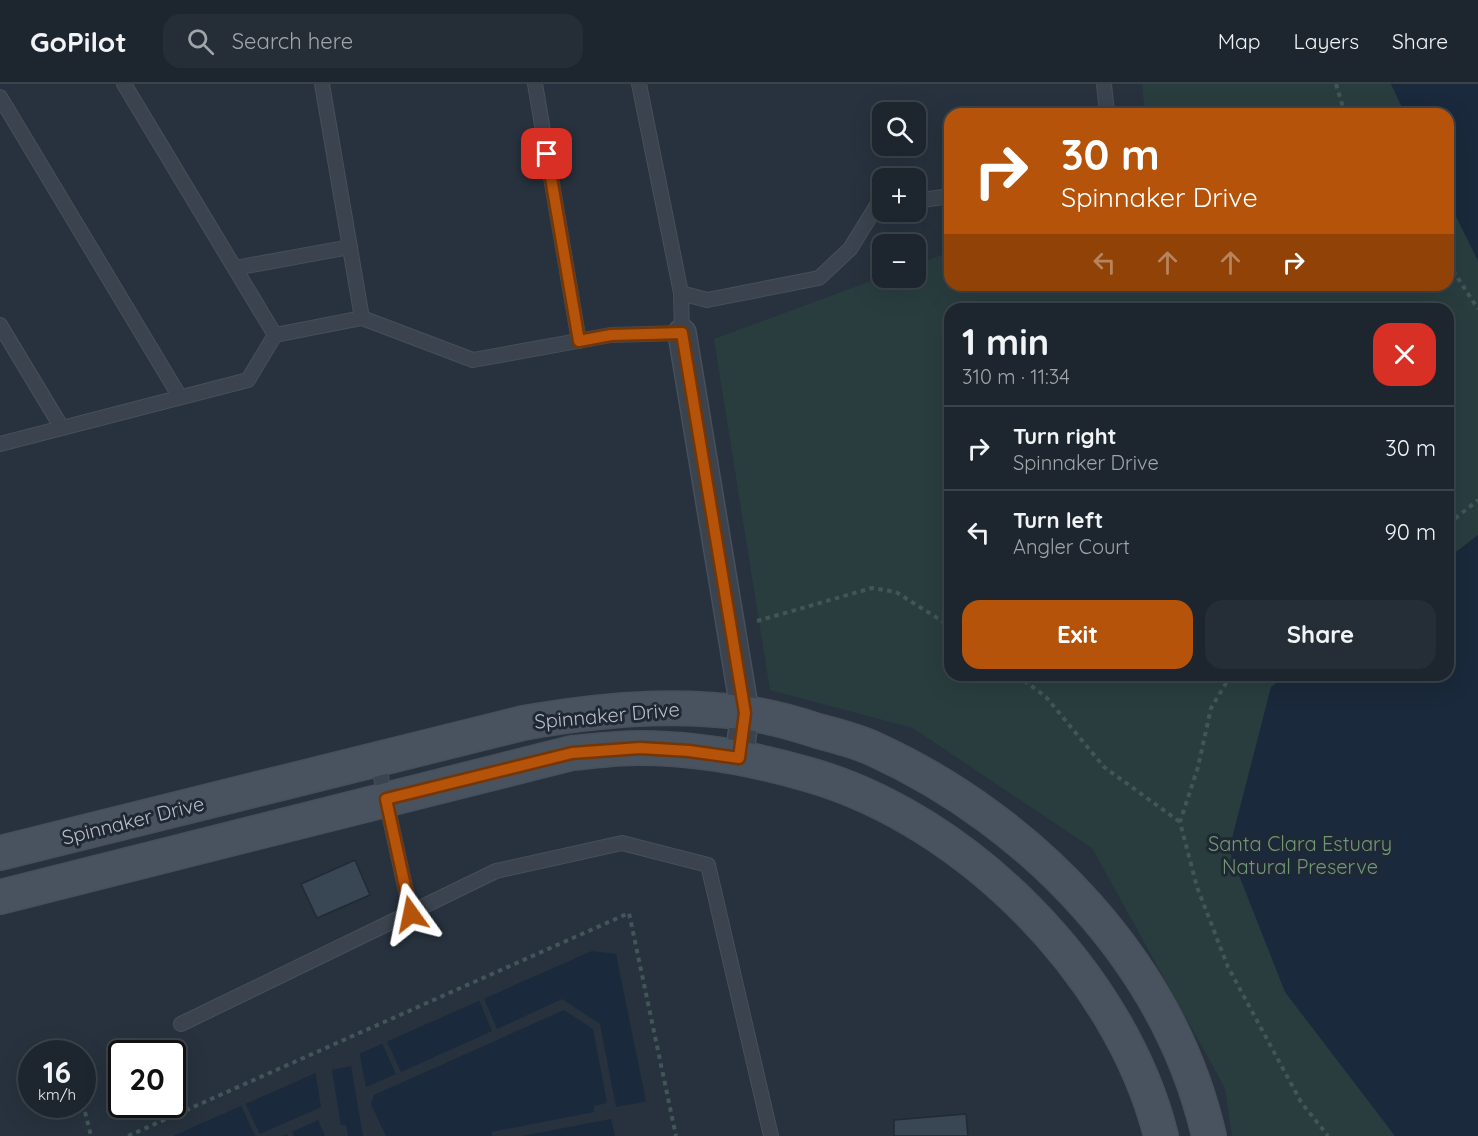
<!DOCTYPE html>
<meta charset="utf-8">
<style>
body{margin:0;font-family:Quicksand,sans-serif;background:#252e36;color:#f1f3f6;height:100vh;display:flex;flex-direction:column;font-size:22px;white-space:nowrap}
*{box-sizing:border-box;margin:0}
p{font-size:20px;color:#a0a5aa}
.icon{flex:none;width:33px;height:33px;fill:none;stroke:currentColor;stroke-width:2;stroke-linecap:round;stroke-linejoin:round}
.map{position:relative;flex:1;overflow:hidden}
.side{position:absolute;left:944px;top:219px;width:510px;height:378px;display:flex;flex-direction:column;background:#1d262e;border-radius:18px;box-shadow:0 6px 24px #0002,0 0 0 2px #3b434a}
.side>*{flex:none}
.hud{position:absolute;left:944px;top:24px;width:510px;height:183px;border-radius:18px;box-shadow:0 6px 24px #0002,0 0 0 2px #3b434a;background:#b45309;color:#fff;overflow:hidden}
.fabs{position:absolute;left:872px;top:18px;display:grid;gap:12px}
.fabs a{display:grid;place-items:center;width:54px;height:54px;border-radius:12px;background:#1d262e;box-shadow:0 6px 24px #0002,0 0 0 2px #3b434a;font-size:30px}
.speed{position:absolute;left:18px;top:956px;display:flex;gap:12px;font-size:30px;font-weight:700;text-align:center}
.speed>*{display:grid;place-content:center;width:78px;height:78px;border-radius:50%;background:#1d262e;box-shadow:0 6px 24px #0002,0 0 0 2px #3b434a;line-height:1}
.speed small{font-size:15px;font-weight:400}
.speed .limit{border:3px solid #111;border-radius:9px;background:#fff;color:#111}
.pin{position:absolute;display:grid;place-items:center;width:51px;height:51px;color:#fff;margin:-26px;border-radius:12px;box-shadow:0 3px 9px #0006}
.me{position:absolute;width:66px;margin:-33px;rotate:348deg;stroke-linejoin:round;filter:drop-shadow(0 0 4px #0008)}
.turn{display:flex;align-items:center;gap:21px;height:126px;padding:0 18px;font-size:27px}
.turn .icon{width:78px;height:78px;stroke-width:2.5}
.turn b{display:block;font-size:42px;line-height:51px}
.lanes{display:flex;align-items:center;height:57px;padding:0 18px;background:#0003;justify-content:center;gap:30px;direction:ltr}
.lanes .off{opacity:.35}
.round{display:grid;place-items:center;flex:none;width:63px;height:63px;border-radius:18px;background:#252e36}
.headline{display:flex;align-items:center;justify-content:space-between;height:102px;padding:0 18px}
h1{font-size:36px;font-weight:700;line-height:45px}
.action{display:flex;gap:12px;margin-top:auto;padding:12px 18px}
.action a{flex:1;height:69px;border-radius:18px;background:#b45309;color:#fff;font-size:24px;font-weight:700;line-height:69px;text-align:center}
.action a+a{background:#252e36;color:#f1f3f6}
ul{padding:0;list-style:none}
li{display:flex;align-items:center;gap:18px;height:84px;padding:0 18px;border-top:2px solid #3b434a}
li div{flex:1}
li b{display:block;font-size:22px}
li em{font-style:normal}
header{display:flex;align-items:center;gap:36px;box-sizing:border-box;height:84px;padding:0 30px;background:#1d262e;border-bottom:2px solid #3b434a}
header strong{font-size:28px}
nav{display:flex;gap:33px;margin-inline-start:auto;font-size:21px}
.search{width:420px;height:54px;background:#252e36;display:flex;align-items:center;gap:15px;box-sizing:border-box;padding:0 21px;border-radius:18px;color:#a0a5aa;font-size:22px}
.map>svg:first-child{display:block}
.green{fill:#293d3f;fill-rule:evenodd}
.water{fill:#1a293b}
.pier{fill:#27323e}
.building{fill:#394653;stroke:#212a35;stroke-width:1.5}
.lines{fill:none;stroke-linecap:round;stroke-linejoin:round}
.lane-casing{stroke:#474f5a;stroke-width:16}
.street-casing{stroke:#474f5a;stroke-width:30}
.secondary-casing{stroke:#474f5a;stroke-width:36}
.path{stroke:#425657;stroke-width:4;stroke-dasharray:4.5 4.5;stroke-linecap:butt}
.lane{stroke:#3a434e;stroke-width:14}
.street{stroke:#3a434e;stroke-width:27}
.secondary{stroke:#495360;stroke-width:33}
.route-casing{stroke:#753606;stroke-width:15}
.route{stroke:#b45309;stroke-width:10}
.labels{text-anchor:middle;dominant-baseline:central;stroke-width:6;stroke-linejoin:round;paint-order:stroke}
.street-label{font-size:20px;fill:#b7bec8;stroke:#1f2833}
.park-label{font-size:20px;fill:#709877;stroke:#1f2833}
</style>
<header>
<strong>GoPilot</strong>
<div class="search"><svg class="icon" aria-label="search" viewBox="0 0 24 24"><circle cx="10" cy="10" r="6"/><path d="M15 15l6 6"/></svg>Search here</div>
<nav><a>Map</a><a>Layers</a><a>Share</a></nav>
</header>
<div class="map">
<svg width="1478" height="1052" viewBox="0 0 1478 1052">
<rect width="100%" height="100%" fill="#27323e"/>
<path class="green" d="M1142,0H1478V1052H1232L1225,1004L1092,764L913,644L770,606L714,255L882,193L915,194V181L949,168L950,201H1448V30H1145ZM950,225H1448V591H950Z"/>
<g class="water">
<polygon points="1391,0 1478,0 1478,177 1448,116 1448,30 1405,30"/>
<polygon points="1478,451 1478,1052 1395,1052 1285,908 1229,766 1271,603 1287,591 1448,591 1448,474"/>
<polygon points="592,867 616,870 653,1052 173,1052"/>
</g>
<polygon class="pier" points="483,912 497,945 562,915 600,940 616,1023 649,1017 656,1052 615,1052 611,1035 522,1052 492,1052 491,1048 594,1028 594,1022 607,1019 593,945 564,926 374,1011 371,1020 386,1052 363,1052 351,982 332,986 341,1041 346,1041 348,1052 325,1052 318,1036 292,1048 294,1052 288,1052 287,1050 281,1052 255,1052 240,1019 244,1017 260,1050 321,1023 315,986 359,966 366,1003 396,990 381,957 386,955 401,988 492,947 478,914"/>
<g class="building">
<polygon points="355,776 370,811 317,834 301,800"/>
<polygon points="966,1030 968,1052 894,1052 894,1036"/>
</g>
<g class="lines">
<defs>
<g id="lane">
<polyline points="124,0 275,251"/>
<polyline points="322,0 362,234"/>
<polyline points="535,0 579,257"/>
<polyline points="1104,0 1107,30"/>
<polyline points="0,13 180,313"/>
<polyline points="915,117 950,112"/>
<polyline points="235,184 350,163"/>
<polyline points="681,209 707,216 819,194 850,165 876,123 882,122"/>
<polyline points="0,241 62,344"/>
<polyline points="0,360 248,296 275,251 362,234 473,276 611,251 682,249 681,209 639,0"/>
<polyline points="377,675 411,830"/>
<polyline points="181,940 496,787 622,759 708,781 771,1052"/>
</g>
<polyline id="street" points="682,249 745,629 739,674"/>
<g id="secondary">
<path d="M0,769L523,639C597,626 670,619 744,629C770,632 794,639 818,647C837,652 857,657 874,665C1033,738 1169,879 1209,1052"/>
<path d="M0,813L572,669C594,667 617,664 640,664C697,664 755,675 810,691C969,737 1121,892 1161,1052"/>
</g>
</defs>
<use href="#lane" class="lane-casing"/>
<use href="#street" class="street-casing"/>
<use href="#secondary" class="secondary-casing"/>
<g class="path">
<polyline points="1336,0 1345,30"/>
<polyline points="1448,179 1478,225"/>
<polyline points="1448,440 1478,416"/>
<polyline points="757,537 872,504 896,508 950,542"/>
<polyline points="1017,591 1046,613 1104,683 1180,738"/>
<polyline points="1231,591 1211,624 1198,683 1180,738 1197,803 1228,883 1301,1018 1328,1052"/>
<polyline points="85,1028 91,1052"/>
<polyline points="128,1052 629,829 676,1052"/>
</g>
<use href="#lane" class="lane"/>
<use href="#street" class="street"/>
<use href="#secondary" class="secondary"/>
</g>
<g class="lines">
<defs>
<polyline id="route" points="411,830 386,715 572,669 640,664 689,667 739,674 745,629 682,249 611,251 579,257 547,70"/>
</defs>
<use href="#route" class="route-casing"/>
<use href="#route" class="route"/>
</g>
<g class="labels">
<g class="street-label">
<text transform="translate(607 631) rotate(-5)">Spinnaker Drive</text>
<text transform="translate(133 736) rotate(-14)">Spinnaker Drive</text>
</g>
<g class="park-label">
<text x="1300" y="759">Santa Clara Estuary<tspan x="1300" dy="23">Natural Preserve</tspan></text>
</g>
</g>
</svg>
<div class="fabs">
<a><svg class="icon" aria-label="search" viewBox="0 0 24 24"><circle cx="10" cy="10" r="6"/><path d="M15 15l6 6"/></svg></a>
<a>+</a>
<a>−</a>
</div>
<div class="speed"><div>16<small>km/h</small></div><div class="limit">20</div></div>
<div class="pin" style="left:547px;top:70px;background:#d93025"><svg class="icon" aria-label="arrive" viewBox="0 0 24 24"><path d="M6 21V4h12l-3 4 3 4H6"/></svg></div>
<svg class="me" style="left:411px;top:830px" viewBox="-20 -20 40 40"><path d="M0-17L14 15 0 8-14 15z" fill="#b45309" stroke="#fff" stroke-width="4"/></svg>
<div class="hud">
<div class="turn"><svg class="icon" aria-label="right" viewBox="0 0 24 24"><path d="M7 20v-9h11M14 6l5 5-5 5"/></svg><div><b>30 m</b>Spinnaker Drive</div></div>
<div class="lanes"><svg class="icon off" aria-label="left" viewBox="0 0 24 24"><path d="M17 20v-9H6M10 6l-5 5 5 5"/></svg><svg class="icon off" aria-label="ahead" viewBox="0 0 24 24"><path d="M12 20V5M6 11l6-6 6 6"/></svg><svg class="icon off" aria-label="ahead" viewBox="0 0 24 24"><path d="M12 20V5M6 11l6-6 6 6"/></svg><svg class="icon" aria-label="right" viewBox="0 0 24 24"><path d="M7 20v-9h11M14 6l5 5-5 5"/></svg></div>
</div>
<section class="side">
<div class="headline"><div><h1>1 min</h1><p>310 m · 11:34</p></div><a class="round" style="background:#d93025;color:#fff"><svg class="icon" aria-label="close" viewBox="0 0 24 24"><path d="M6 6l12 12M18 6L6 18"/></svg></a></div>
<ul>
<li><svg class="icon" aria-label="right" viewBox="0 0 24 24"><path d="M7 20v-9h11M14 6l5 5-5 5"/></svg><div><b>Turn right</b><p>Spinnaker Drive</p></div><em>30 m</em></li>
<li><svg class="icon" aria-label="left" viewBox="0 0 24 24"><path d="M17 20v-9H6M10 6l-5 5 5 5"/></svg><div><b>Turn left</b><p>Angler Court</p></div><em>90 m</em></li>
</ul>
<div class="action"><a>Exit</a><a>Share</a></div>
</section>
</div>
